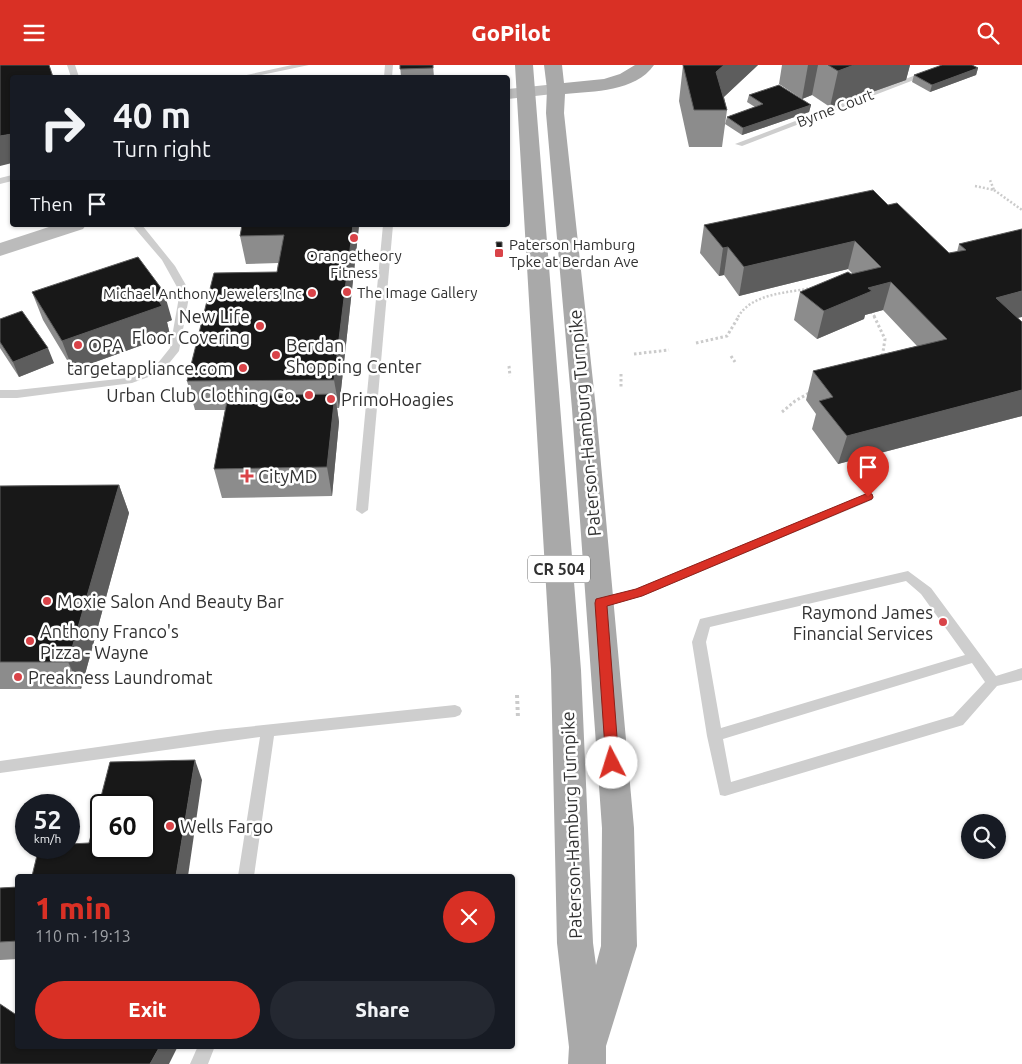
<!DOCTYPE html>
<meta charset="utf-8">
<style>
body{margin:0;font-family:Ubuntu,sans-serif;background:#242831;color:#f1f3f6;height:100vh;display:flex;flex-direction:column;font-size:19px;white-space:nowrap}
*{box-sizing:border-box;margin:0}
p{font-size:16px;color:#9ea1a6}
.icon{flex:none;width:28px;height:28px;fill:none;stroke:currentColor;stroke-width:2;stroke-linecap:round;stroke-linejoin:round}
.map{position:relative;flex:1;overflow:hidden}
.sheet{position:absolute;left:15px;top:809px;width:500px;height:175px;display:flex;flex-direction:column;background:#171b24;border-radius:5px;box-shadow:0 1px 4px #0004}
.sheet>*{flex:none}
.guide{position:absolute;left:10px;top:10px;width:500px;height:152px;border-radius:5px;box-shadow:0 1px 4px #0004;background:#171b24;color:#f1f3f6;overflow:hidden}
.buttons{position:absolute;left:961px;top:749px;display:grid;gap:10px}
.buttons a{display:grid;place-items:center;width:45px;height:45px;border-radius:50%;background:#171b24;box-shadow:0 1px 4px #0004;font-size:25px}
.speed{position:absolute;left:15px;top:729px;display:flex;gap:10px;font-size:25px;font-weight:700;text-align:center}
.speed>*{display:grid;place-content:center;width:65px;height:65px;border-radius:50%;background:#171b24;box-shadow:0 1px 4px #0004;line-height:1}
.speed small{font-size:12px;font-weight:400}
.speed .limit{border:2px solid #111;border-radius:8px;background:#fff;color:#111}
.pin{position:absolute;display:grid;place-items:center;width:42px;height:42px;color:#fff;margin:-51px -21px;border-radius:50% 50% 50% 0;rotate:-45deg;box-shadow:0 0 5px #0007}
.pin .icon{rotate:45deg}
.me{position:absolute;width:55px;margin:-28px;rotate:355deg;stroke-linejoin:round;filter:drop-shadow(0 0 4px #0008)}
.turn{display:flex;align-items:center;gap:18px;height:105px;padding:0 20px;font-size:22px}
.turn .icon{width:65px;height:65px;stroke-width:2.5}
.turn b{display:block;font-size:35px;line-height:42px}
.then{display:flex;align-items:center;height:48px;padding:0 20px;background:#0003;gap:10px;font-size:19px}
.round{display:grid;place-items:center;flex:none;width:52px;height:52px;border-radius:26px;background:#242831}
.summary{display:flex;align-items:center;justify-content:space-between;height:85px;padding:0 20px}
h1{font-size:30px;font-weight:800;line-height:38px;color:#d93025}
.primary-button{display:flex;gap:10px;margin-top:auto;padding:10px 20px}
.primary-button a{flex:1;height:58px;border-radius:30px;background:#d93025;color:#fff;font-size:20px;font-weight:800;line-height:58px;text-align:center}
.primary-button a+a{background:#242831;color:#f1f3f6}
header{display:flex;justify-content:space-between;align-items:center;height:65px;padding:0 20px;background:#d93025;color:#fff;font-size:22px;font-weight:800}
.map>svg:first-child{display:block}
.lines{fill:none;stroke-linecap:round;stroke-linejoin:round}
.path-far2{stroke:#cbcbcb;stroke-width:2.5;stroke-dasharray:2 2;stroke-linecap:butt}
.path-far1{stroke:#cbcbcb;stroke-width:3;stroke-dasharray:2.5 2.5;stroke-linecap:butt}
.path{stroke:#cbcbcb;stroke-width:4;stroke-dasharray:3 3;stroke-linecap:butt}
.lane{fill:#cecece;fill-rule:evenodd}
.secondary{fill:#bbb;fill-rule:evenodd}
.primary{fill:#a9a9a9;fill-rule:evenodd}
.wall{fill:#8c8c8c}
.shaded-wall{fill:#5d5d5d}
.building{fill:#181818;stroke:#5d5d5d;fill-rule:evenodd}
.route{fill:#d93025;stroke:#8d1f18}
.poi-dot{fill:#d94348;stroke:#fff;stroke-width:2}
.labels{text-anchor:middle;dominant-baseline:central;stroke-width:5;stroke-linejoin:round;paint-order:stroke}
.far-street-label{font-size:15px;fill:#313131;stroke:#fff}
.far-poi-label{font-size:15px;fill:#313131;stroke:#fff;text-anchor:start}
.shield{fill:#fff;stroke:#6f6f6f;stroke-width:1}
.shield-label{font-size:16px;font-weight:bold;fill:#313131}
.poi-label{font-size:18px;fill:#313131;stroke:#fff;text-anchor:start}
.street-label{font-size:18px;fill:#313131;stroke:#fff}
</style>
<header><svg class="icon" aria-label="menu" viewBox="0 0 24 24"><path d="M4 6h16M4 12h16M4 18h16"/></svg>GoPilot<svg class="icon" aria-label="search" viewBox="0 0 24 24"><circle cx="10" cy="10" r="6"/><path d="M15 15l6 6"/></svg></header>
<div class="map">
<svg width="1022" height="999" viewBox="0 0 1022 999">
<rect width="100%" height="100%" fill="#fff"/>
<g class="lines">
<g class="path-far2">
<polyline points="975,121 994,125 990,115"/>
<polyline points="994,125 1022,145"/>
<polyline points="871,247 875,252"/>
<path d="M738,252C752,228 787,228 812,223"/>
</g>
<g class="path-far1">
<polyline points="874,251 885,274 882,293"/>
<polyline points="696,278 727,271 739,251"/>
<polyline points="634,289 669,285"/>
<polyline points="731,291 735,297"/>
<polyline points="509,301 510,311"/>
<polyline points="621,309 621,323"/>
<polyline points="782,347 795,336 811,327"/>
</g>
<polyline class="path" points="517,630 518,653"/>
<g class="lane">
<polygon points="67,0 75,0 79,12 71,12"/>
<polygon points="292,0 309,0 251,12 242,11"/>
<polygon points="385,0 393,0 392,12 384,12"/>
<polygon points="942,0 953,0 742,81 735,79"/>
<polygon points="12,110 12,116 0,119 0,113"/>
<polygon points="132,160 142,160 175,201 187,222 189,232 179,286 162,307 132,318 17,333 0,333 0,325 17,325 127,313 154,303 170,283 179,232 177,222 162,195"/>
<polygon points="383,160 393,160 368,445 362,449 356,445"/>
<polygon points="868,428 874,432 872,435 643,531 601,543 596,542 595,538 596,534 635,524"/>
<path d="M908,506L931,523L996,611L1022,603V615L997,621L963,660L725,731L720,730L707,671L692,577L700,554ZM906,516L921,529L965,590L721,663L706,577L710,562ZM972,598L985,617L953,651L731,717L723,674Z"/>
<polygon points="455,640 460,642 462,646 460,650 455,652 274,671 254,811 238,811 260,672 0,708 0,696 217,665"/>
<polygon points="198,981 215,981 208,999 190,999"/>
</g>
<g class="secondary">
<polygon points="556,19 562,20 565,24 562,28 508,34 508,24"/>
<polygon points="55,160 86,160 83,164 0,191 0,178"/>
</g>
<path class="primary" d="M515,0H533L581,605L593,878L596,900L601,881L602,763L572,344L546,48L547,24L544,0H562L564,18L604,14L620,9L635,0H654C635,27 594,26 565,29L564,48L596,344L634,763L637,881L606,981V999H568L569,982L557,878L551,605Z"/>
</g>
<g class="wall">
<polygon points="400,0 433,0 434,12 401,12"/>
<polygon points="683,0 758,0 724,32 727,45 722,82 689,82 679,36"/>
<polygon points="782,0 910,0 906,15 830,42 812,30 802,34 779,19"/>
<polygon points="978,3 976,10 930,27 912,17 914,10"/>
<polygon points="749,30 811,40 809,47 742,70 725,59 727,52 755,42 747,37"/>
<polygon points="888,140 949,188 957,187 959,179 1022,164 1017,253 1022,257 1022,351 838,399 812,364 816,349 806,335 813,306 917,281 883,245 865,250 864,254 817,274 794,255 800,227 853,209 848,204 739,231 724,210 719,211 700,188 704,160"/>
<polygon points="359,160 339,343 337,343 339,357 332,431 222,433 214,404 225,345 195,345 187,316 277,207 278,198 246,199 240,171"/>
<polygon points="496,177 502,177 502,191 497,191"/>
<polygon points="32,227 172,255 167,257 170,270 73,305 43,255"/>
<polygon points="0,254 54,298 19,312 0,283"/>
<polygon points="119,420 129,448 81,624 0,624 0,421"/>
<polygon points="18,822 18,894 0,895 0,823"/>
</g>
<g class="shaded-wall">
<polygon points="724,0 758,0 712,43 716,7"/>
<polygon points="808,0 818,0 812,30 802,34"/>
<polygon points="854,0 910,0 906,15 830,42 838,6"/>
<polygon points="978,3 976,10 930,27 932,20"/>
<polygon points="811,40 809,47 742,70 743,63"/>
<polygon points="12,69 12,98 0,101 0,71"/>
<polygon points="353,160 359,160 359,161 339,343 334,315"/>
<polygon points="855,176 848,204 739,231 744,202"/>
<polygon points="728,182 724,210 719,211 723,183"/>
<polygon points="891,217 883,245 865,250 864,254 817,274 824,246 868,223"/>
<polygon points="1022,226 1022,252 986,261 996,233"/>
<polygon points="164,227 172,255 167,257 170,270 73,305 62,276 155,230"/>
<polygon points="48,283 54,298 19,312 13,297"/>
<polygon points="1022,325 1022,351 838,399 847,371"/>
<polygon points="335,329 339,357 332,431 327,402"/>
<polygon points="119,420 129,448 81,624 68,597"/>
<polygon points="195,695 202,715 188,811 176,811"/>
<polygon points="160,981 178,981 169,999 150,999"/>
</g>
<g class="building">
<polygon points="0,0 49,0 53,12 12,12 12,69 0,71"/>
<polygon points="400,0 433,0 433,3 400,4"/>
<polygon points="683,0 724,0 716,7 727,45 694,45"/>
<polygon points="828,0 854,0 838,6"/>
<polygon points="942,0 972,0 978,3 932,20 914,10"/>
<polygon points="779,20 811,40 743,63 727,52 763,39 749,30"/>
<polygon points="873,125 888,140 897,138 949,188 966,185 959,179 1022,164 1022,226 996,233 1022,257 1022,325 847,371 819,336 833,332 813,306 947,274 891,217 868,223 872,226 824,246 800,227 848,207 851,209 881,202 855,176 744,202 728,182 723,183 704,160"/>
<polygon points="242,160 353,160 334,315 187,316 214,208 277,207 284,170 240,171"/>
<polygon points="496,177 502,177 502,183 497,183"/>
<polygon points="138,192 164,227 155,230 162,241 62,276 32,227"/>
<polygon points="22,246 48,283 13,297 0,277 0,254"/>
<polygon points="335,329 327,402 214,404 228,331"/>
<polygon points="119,420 68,597 0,597 0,421"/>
<path d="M195,695L176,811H32L39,782H69V779L89,778L110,697ZM101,740H144V782H101Z"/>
<polygon points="18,822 18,876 0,877 0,823"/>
<polygon points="0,939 18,951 18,981 160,981 150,999 0,999"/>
</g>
<polygon class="route" points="868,428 872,429 873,432 872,434 642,531 607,541 619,698 617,702 612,704 608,702 606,698 595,538 596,534 636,524"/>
<g class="poi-dot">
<circle cx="354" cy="173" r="5"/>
<rect x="494" y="183" width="10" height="10" rx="2.5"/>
<circle cx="347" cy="227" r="5"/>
<circle cx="312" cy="228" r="5"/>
<circle cx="260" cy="261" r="5"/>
<circle cx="78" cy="280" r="5"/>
<circle cx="276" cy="290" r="5"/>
<circle cx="243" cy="303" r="5"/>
<circle cx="309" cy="330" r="5"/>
<circle cx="331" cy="334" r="5"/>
<path d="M244.5 403.5h5v5h5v5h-5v5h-5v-5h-5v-5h5z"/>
<circle cx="47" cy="536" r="5"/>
<circle cx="943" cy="557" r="5"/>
<circle cx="30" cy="576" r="5"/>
<circle cx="18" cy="612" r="5"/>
<circle cx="170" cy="761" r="5"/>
</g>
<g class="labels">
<g class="far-street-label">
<text transform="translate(835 43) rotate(-21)">Byrne Court</text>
</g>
<g class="far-poi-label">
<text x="509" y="179">Paterson Hamburg<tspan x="509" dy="17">Tpke at Berdan Ave</tspan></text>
<text x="354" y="190" text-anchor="middle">Orangetheory<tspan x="354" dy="17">Fitness</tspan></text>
<text x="357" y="227">The Image Gallery</text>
<text x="302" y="228" text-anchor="end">Michael Anthony Jewelers Inc</text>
</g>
<rect class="shield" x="528" y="490.5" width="62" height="27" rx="4"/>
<g class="shield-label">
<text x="559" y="504">CR 504</text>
</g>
<g class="poi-label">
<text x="250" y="251" text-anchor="end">New Life<tspan x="250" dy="21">Floor Covering</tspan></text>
<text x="88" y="280">OPA</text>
<text x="286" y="280">Berdan<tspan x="286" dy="21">Shopping Center</tspan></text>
<text x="233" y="303" text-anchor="end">targetappliance.com</text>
<text x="299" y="330" text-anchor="end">Urban Club Clothing Co.</text>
<text x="341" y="334">PrimoHoagies</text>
<text x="258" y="411">CityMD</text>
<text x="57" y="536">Moxie Salon And Beauty Bar</text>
<text x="933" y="547" text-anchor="end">Raymond James<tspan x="933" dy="21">Financial Services</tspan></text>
<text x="40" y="566">Anthony Franco's<tspan x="40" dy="21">Pizza - Wayne</tspan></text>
<text x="28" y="612">Preakness Laundromat</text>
<text x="180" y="761">Wells Fargo</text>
</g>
<g class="street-label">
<text transform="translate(584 358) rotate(-95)">Paterson-Hamburg Turnpike</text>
<text transform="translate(571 760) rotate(-92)">Paterson-Hamburg Turnpike</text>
</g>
</g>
</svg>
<div class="buttons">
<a><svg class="icon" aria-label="search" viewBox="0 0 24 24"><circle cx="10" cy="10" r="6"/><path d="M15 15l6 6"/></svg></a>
</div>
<div class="speed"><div>52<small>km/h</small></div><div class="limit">60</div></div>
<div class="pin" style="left:868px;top:432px;background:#d93025"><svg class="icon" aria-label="arrive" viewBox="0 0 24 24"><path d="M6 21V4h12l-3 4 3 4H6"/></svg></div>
<svg class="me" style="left:612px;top:698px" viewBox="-20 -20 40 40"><circle r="19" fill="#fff"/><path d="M0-13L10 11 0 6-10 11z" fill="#d93025"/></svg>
<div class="guide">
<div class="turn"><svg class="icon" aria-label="right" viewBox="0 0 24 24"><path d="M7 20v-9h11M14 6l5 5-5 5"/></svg><div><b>40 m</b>Turn right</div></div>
<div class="then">Then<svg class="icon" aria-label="arrive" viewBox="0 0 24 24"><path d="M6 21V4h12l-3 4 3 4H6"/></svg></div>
</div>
<section class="sheet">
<div class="summary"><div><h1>1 min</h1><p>110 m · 19:13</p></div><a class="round" style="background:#d93025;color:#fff"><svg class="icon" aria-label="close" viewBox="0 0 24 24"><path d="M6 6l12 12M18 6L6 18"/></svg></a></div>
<div class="primary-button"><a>Exit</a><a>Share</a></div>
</section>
</div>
